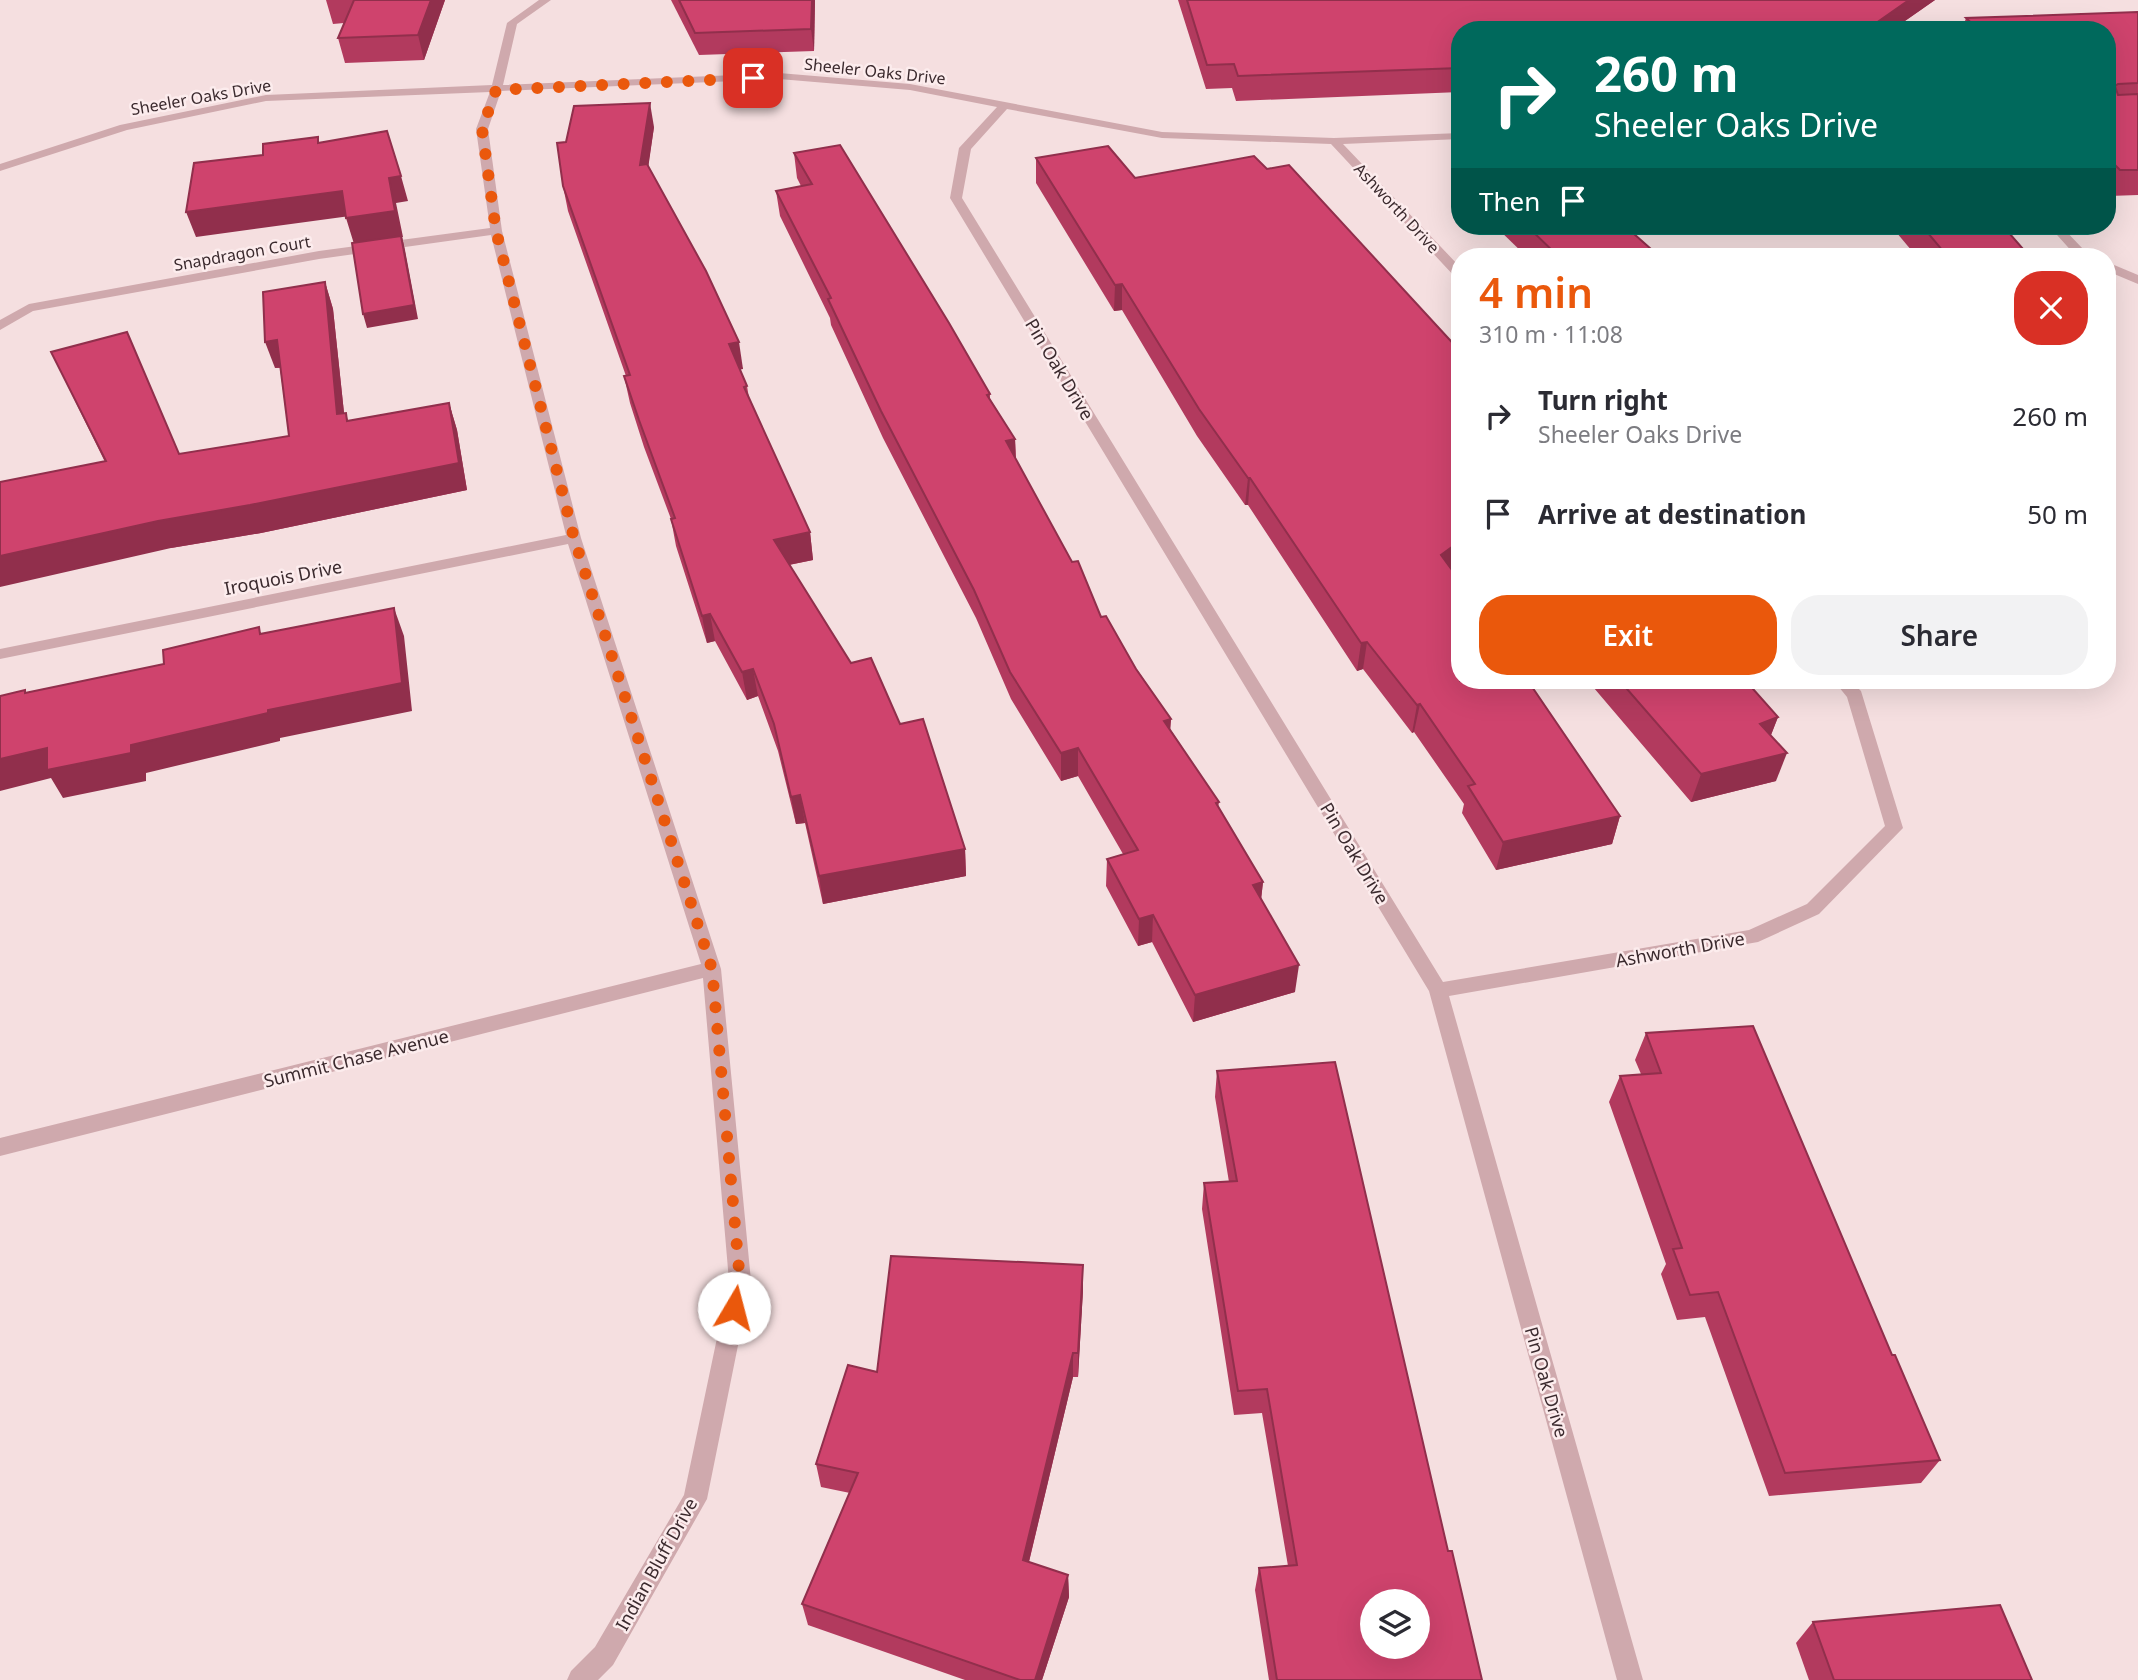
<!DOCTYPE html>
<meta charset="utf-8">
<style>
body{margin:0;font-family:"Noto Sans",sans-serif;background:#f2f2f3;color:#2b2b33;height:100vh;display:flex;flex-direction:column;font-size:26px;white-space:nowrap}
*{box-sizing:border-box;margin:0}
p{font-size:23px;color:#7c7c81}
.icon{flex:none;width:38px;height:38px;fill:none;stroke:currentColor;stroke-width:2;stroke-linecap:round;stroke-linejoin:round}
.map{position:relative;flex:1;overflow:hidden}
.drawer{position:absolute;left:1451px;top:248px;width:665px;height:441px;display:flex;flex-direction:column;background:#fff;border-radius:28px;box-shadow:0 7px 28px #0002}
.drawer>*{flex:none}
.banner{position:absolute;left:1451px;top:21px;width:665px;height:214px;border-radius:28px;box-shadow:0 7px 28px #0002;background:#00695c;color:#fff;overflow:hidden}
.buttons{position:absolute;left:1360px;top:1589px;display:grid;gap:14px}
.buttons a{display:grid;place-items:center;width:70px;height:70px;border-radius:50%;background:#fff;box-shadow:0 7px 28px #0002;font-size:35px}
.pin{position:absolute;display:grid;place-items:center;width:60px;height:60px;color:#fff;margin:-30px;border-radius:14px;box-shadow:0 4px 10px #0006}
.me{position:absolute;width:77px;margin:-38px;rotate:8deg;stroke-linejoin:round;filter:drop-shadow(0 0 5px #0008)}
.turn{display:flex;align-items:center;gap:24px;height:147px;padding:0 28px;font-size:32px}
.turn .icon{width:91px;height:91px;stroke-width:2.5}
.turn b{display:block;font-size:49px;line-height:60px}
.then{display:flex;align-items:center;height:66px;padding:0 28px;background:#0003;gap:14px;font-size:26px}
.round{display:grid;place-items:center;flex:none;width:74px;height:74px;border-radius:28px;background:#f2f2f3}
.summary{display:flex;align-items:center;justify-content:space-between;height:119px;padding:0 28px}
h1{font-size:42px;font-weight:600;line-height:52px;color:#ea580c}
.button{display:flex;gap:14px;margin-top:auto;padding:14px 28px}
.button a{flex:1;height:80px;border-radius:28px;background:#ea580c;color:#fff;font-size:28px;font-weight:600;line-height:80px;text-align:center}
.button a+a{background:#f2f2f3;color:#2b2b33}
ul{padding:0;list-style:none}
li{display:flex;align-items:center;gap:21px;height:98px;padding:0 28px}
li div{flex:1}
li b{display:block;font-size:26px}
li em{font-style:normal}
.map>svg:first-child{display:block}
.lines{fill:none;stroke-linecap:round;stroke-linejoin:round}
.street{fill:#cfa9ad;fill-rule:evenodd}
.wall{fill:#b23a5e}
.shaded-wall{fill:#912f4c}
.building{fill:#cf436d;stroke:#912f4c;stroke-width:2;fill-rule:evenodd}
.route{stroke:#ea580c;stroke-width:12;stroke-dasharray:0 21.6}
.labels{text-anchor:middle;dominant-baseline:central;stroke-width:5;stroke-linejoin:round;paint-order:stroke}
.far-street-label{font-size:16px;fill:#3b2a2e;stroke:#fceced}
.street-label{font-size:18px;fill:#3b2a2e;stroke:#fceced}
</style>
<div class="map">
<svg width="2138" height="1680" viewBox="0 0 2138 1680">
<rect width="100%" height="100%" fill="#f5dfe0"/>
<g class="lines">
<g class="street">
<polygon points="539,0 551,0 517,24 503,85 779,73 910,84 1162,132 1334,138 1460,133 1460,139 1343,144 1460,267 1460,279 1456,278 1331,144 1162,138 1007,109 971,149 962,198 1443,982 1749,930 1807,904 1885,826 1847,697 1834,681 1851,681 1861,691 1903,828 1819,914 1758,942 1449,996 1643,1680 1617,1680 1429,991 950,198 959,148 997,107 910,90 779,79 501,91 488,129 502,231 581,538 721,969 751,1281 707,1499 613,1665 598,1680 567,1680 571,1671 595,1647 684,1495 729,1281 703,978 0,1156 0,1138 701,964 568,544 0,659 0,649 566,535 491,235 319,259 33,311 0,330 0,320 29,304 319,251 490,228 476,129 490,92 266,101 127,130 0,171 0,164 120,125 266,95 492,85 507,23"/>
<polygon points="2049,226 2061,226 2083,249 2095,257 2075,255"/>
<polygon points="2107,262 2138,275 2138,284 2107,271"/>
</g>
</g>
<g class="wall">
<polygon points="326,0 445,0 424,60 345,63 338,38 344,23 333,24"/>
<polygon points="671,0 815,0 814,51 699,55"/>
<polygon points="1178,0 1935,0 1892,30 1460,30 1460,92 1236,101 1232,88 1206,89"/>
<polygon points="2138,12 2138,195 2109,196 2107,194 2107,30 1962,30 1966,18"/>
<polygon points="654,127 648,166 743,369 740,369 747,386 749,398 810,532 813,560 789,565 851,663 900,724 965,849 966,876 823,904 805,823 796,824 778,751 758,696 747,700 715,641 707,643 676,546 671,519 644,447 630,403 624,376 626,376 568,211 563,186"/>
<polygon points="794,153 990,394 990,399 1015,439 1016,459 1101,617 1171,719 1170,729 1219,802 1218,808 1263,882 1261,899 1295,992 1193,1022 1152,942 1138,946 1106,886 1107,859 1123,854 1078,776 1061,781 1011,699 976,618 883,438 831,325 830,318 780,216 776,191 801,186 797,178"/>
<polygon points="1036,158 1460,565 1452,570 1620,816 1612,844 1496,870 1462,813 1464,804 1414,732 1412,733 1363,669 1357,671 1248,505 1245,505 1197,436 1122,310 1114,311 1036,183"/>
<polygon points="1460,176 1460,191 1457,189"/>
<polygon points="1495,226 1625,226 1660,257 1527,257"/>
<polygon points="1891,226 2003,226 2030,257 1917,257"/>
<polygon points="325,282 333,309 344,413 346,413 348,421 449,403 457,430 467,490 261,533 171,548 105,462 51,352 179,454 289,436 280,368 275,368"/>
<polygon points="1588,681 1746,681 1778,717 1771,735 1776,781 1691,802"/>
<polygon points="1646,1033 1892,1355 1940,1460 1921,1483 1769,1496 1705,1317 1677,1320 1661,1274 1666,1264 1609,1102 1620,1076 1641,1074 1635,1060"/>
<polygon points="1217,1071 1448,1551 1482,1680 1269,1680 1255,1590 1259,1568 1288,1566 1262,1413 1234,1415 1202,1209 1204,1183 1229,1182 1215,1097"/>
<polygon points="1083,1290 1078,1377 1073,1377 1029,1562 1068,1575 1069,1597 1042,1680 965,1680 808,1625 802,1604 850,1493 821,1487 816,1464 877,1372"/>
<polygon points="1813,1622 2032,1680 1809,1680 1796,1643"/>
</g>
<g class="shaded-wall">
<polygon points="431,0 445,0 424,60 418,35"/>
<polygon points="812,0 815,0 814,51 811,29"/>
<polygon points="1909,0 1935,0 1892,30 1866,30"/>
<polygon points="650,103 654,127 645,190 640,165"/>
<polygon points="401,176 408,201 396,203 403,237 402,237 405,250 418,319 367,328 363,314 354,244 346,218 389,178"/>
<polygon points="342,191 350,216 196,237 186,212"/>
<polygon points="325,282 333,309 347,441 337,414"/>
<polygon points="1122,284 1122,310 1114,311 1115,285"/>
<polygon points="277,340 287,366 275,368 265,342"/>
<polygon points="739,342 743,369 733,371 729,344"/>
<polygon points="449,403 457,430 467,490 261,533 171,548 0,587 0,556"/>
<polygon points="1015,439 1016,466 1006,441"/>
<polygon points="1248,478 1250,478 1248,505 1245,505"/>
<polygon points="810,532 813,560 778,567 774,540"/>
<polygon points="1460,541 1460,565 1436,582 1441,555"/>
<polygon points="394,608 404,636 412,711 280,738 280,741 146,773 146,781 63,798 51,778 0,791 0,759 47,748 131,745"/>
<polygon points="710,614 715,641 707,643 702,616"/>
<polygon points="1367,642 1363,669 1357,671 1361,643"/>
<polygon points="753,669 758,696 747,700 742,672"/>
<polygon points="1420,704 1414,732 1412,733 1417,705"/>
<polygon points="1778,717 1767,745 1760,724"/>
<polygon points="1171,719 1169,747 1164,721"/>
<polygon points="1078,748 1078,776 1061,781 1061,753"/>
<polygon points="1787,753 1776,781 1691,802 1701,774"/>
<polygon points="800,795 805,823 796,824 791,797"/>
<polygon points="1620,816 1612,844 1496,870 1503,842"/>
<polygon points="965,849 966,876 823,904 819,876"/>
<polygon points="1263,882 1260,909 1253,885"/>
<polygon points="1153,915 1152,942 1138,946 1139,919"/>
<polygon points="1299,965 1295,992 1193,1022 1195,995"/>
<polygon points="1083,1265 1083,1290 1078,1377 1078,1353"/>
<polygon points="1073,1353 1073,1377 1024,1582 1023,1560"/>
<polygon points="1068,1575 1069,1597 1042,1680 1035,1680"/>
</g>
<g class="building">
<polygon points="354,0 431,0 418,35 338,38"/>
<polygon points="679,0 812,0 811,29 695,33"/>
<polygon points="1187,0 1909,0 1866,30 1460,30 1460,68 1238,76 1234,64 1207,65"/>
<polygon points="2138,12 2138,83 2118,84 2115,86 2118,95 2138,94 2138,170 2120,170 2107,157 2107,30 1979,30 1966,18"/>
<polygon points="650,103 640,165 647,164 706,271 739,342 729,344 747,386 744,387 810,532 774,540 851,663 871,658 900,724 923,719 965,849 819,876 800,795 791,797 774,724 753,669 742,672 710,614 702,616 671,519 675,518 639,420 624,376 630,375 563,186 557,143 566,142 574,106"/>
<polygon points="387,131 401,176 389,178 395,211 346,218 342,191 186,212 194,163 263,155 263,144 318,137 318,143"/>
<polygon points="840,145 949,323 990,394 987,395 1015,439 1006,441 1072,562 1078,561 1101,617 1106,616 1136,669 1171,719 1164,721 1219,802 1216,803 1263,882 1253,885 1299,965 1195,995 1153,915 1139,919 1107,859 1138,850 1078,748 1061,753 1010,672 974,590 881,411 828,299 831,298 776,191 812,184 794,153"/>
<polygon points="1108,146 1135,178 1254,156 1267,169 1289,165 1460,351 1460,541 1441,555 1460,581 1460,681 1528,681 1620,816 1503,842 1468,786 1475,784 1420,704 1417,705 1367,642 1361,643 1250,478 1248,478 1199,409 1122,284 1115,285 1036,158"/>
<polygon points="1527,226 1625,226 1660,257 1559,257"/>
<polygon points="1922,226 2003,226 2030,257 1948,257"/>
<polygon points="401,236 414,305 363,314 352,243"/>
<polygon points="325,282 337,414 346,413 347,421 449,403 459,463 250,505 158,521 0,556 0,482 106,461 51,352 127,332 179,454 289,436 277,340 265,342 263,292"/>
<polygon points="394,608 402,683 268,710 268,713 131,745 131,753 47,770 47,748 0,759 0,696 25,690 25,693 164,664 163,650 259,627 260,634"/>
<polygon points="1620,681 1746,681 1778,717 1760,724 1787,753 1701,774"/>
<polygon points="1753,1026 1892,1355 1895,1355 1940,1460 1785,1473 1718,1292 1690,1295 1673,1249 1682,1248 1620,1076 1661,1073 1646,1033"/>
<path d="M1335,1062L1448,1551H1452L1482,1680H1277L1259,1568L1297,1565L1267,1389L1238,1391L1204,1183L1237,1181L1217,1071ZM1372,1601H1418V1647H1372Z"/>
<polygon points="891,1256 1083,1265 1078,1353 1073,1353 1023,1560 1068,1575 1035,1680 1020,1680 802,1604 858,1473 816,1464 848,1365 877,1372"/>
<polygon points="2000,1605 2032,1680 1834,1680 1813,1622"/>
</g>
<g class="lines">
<polyline class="route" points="734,1308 740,1281 712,969 574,538 496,231 482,129 496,90 753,78"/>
</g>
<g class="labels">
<g class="far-street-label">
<text transform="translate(875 71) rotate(6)">Sheeler Oaks Drive</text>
<text transform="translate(201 97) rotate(-10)">Sheeler Oaks Drive</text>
<text transform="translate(1397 208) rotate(47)">Ashworth Drive</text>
<text transform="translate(242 253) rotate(-10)">Snapdragon Court</text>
</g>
<g class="street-label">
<text transform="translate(1060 369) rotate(59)">Pin Oak Drive</text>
<text transform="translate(283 577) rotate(-11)">Iroquois Drive</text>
<text transform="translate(1355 853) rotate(59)">Pin Oak Drive</text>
<text transform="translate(1680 949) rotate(-10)">Ashworth Drive</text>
<text transform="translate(356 1058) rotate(-14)">Summit Chase Avenue</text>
<text transform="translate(1547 1382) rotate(74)">Pin Oak Drive</text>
<text transform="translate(656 1564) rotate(-61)">Indian Bluff Drive</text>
</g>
</g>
</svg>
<div class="buttons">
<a><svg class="icon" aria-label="layers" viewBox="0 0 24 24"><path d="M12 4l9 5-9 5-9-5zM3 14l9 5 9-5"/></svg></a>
</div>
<div class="pin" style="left:753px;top:78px;background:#d93025"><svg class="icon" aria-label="arrive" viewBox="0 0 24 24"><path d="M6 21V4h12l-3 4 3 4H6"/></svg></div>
<svg class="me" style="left:734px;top:1308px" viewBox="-20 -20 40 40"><circle r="19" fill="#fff"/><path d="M0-13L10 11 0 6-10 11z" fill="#ea580c"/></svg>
<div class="banner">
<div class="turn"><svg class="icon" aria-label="right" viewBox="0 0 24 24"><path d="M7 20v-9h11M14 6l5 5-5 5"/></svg><div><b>260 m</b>Sheeler Oaks Drive</div></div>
<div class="then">Then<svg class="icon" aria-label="arrive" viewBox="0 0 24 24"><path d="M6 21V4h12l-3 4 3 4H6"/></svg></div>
</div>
<section class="drawer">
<div class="summary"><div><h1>4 min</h1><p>310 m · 11:08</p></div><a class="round" style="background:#d93025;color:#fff"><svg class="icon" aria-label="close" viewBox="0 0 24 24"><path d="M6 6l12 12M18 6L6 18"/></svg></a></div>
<ul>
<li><svg class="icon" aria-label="right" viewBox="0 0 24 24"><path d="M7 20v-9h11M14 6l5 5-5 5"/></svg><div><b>Turn right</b><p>Sheeler Oaks Drive</p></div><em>260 m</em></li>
<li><svg class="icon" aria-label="arrive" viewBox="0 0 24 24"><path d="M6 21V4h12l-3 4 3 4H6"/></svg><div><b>Arrive at destination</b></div><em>50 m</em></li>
</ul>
<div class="button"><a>Exit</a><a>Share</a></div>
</section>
</div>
